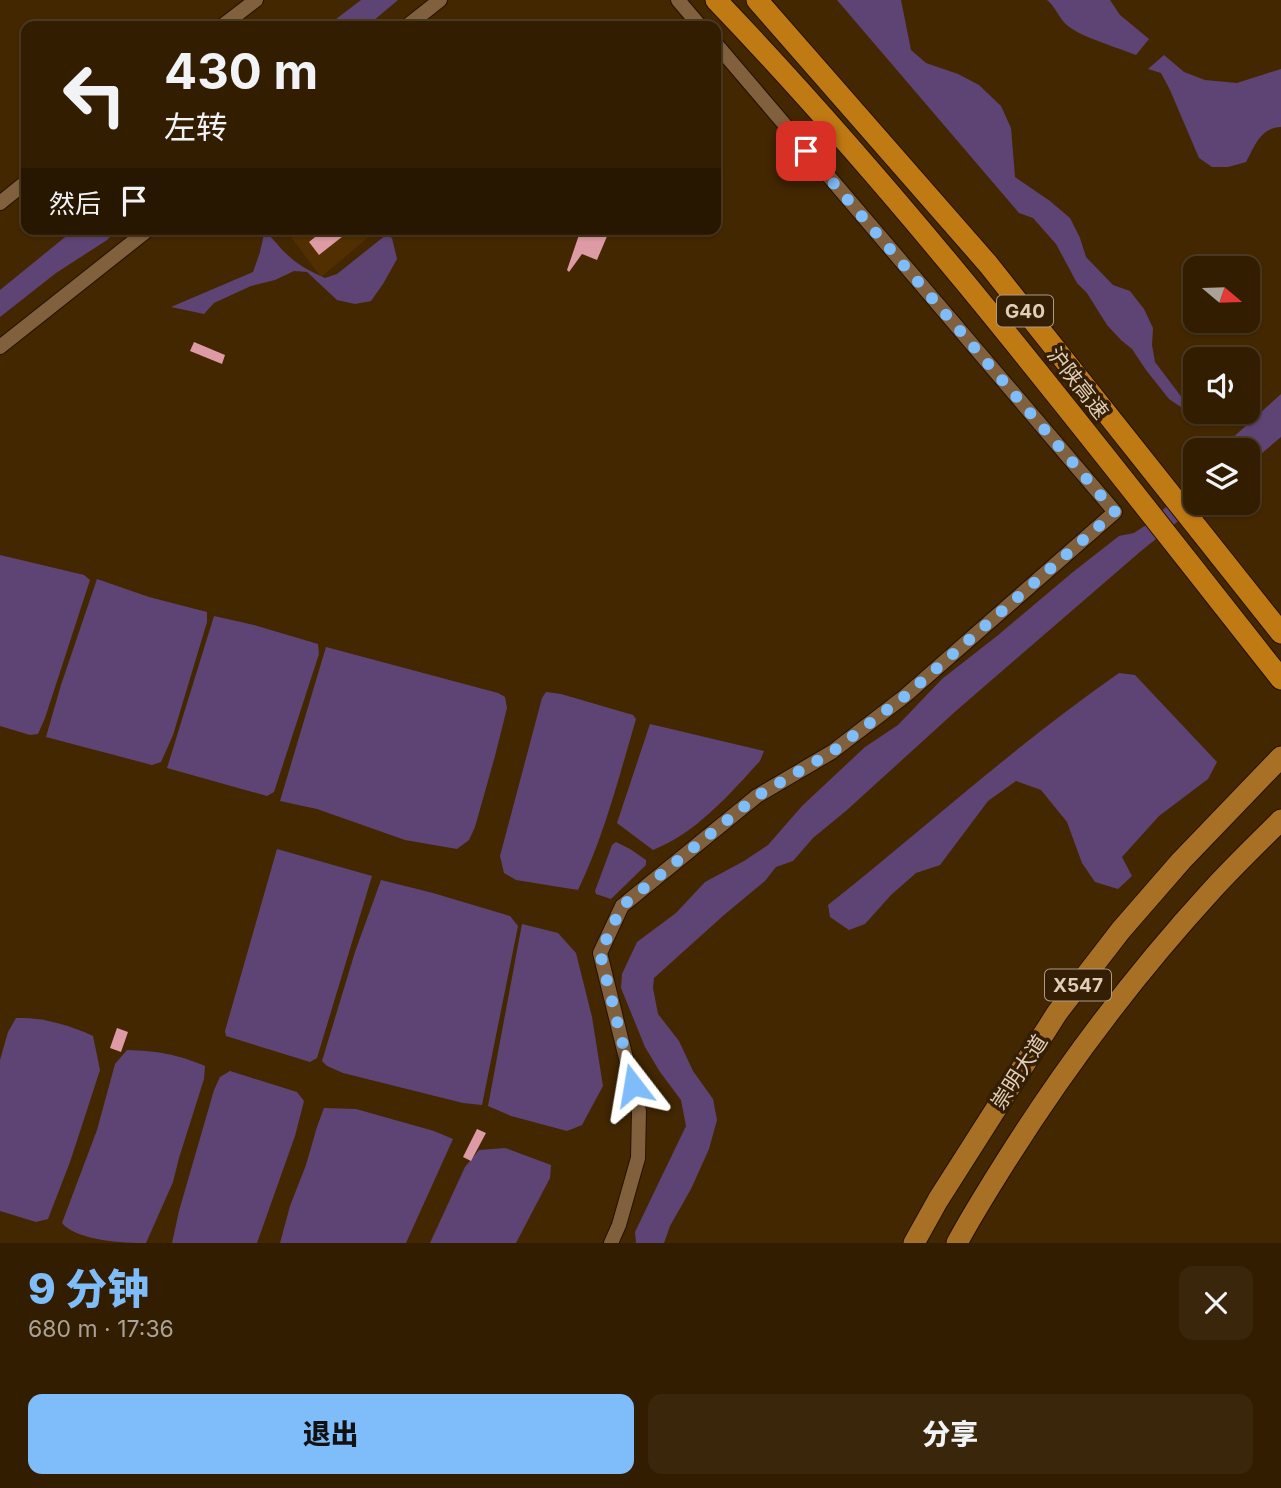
<!DOCTYPE html>
<html lang="zh">
<meta charset="utf-8">
<style>
body{margin:0;font-family:Inter,"Noto Sans SC",sans-serif;background:#3a260b;color:#f1f3f6;height:100vh;display:flex;flex-direction:column;font-size:26px;white-space:nowrap}
*{box-sizing:border-box;margin:0}
p{font-size:23px;color:#a8a299}
.icon{flex:none;width:38px;height:38px;fill:none;stroke:currentColor;stroke-width:2;stroke-linecap:round;stroke-linejoin:round}
.map{position:relative;height:1243px;overflow:hidden}
.panel{display:flex;flex-direction:column;background:#321d01;flex:1}
.panel>*{flex:none}
.hud{position:absolute;left:21px;top:21px;width:700px;height:214px;border-radius:14px;box-shadow:0 2px 5px #0004,0 0 0 2px #4d3b23;background:#321d01;color:#f1f3f6;overflow:hidden}
.needle{width:46px;rotate:109deg}
.controls{position:absolute;left:1183px;top:256px;display:grid;gap:14px}
.controls a{display:grid;place-items:center;width:77px;height:77px;border-radius:14px;background:#321d01;box-shadow:0 2px 5px #0004,0 0 0 2px #4d3b23;font-size:35px}
.pin{position:absolute;display:grid;place-items:center;width:60px;height:60px;color:#fff;margin:-30px;border-radius:14px;box-shadow:0 4px 10px #0006}
.me{position:absolute;width:77px;margin:-38px;rotate:346deg;stroke-linejoin:round;filter:drop-shadow(0 0 5px #0008)}
.turn{display:flex;align-items:center;gap:24px;height:147px;padding:0 28px;font-size:32px}
.turn .icon{width:91px;height:91px;stroke-width:2.5}
.turn b{display:block;font-size:49px;line-height:60px}
.then{display:flex;align-items:center;height:66px;padding:0 28px;background:#0003;gap:14px;font-size:26px}
.round{display:grid;place-items:center;flex:none;width:74px;height:74px;border-radius:14px;background:#3a260b}
.head{display:flex;align-items:center;justify-content:space-between;height:119px;padding:0 28px}
h1{font-size:42px;font-weight:800;line-height:52px;color:#7fbdfa}
.button{display:flex;gap:14px;margin-top:auto;padding:14px 28px}
.button a{flex:1;height:80px;border-radius:14px;background:#7fbdfa;color:#111;font-size:28px;font-weight:800;line-height:80px;text-align:center}
.button a+a{background:#3a260b;color:#f1f3f6}
.map>svg:first-child{display:block}
.built{fill:#512f00}
.water{fill:#5e4474}
.building{fill:#de9aa5}
.lines{fill:none;stroke-linecap:round;stroke-linejoin:round}
.street-casing{stroke:#261100;stroke-width:16}
.primary-casing{stroke:#261100;stroke-width:23}
.highway-casing{stroke:#261100;stroke-width:23}
.street{stroke:#81613d;stroke-width:14}
.primary{stroke:#a77024;stroke-width:21}
.highway{stroke:#c07a14;stroke-width:21}
.route{stroke:#7fbdfa;stroke-width:12;stroke-dasharray:0 21.6}
.labels{text-anchor:middle;dominant-baseline:central;stroke-width:7;stroke-linejoin:round;paint-order:stroke}
.shield{fill:#351f04;stroke:#ad9a84;stroke-width:2}
.shield-label{font-size:19px;font-weight:bold;fill:#e0cebb}
.street-label{font-size:21px;fill:#e0cebb;stroke:#351f04}
</style>
<div class="map">
<svg width="1281" height="1243" viewBox="0 0 1281 1243">
<rect width="100%" height="100%" fill="#432701"/>
<polygon class="built" points="285,229 378,229 321,277"/>
<g class="water">
<polygon points="361,0 398,0 367,26 327,26"/>
<polygon points="837,0 901,0 911,50 926,63 958,74 979,85 1001,106 1011,128 1015,177 1050,201 1070,218 1080,238 1086,257 1113,285 1130,291 1144,309 1153,328 1152,345 1155,362 1186,403 1184,409 1169,399 1146,370 1132,349 1121,340 1107,325 1087,293 1077,283 1056,244 1033,218 1019,213"/>
<path d="M1047,0H1110L1120,15L1149,39L1136,55C1119,48 1081,37 1068,26C1059,19 1056,7 1047,0Z"/>
<path d="M1164,55L1184,72L1205,80L1237,83L1281,69V127C1260,128 1255,146 1246,162L1228,167H1212L1199,158L1170,90L1161,73L1148,69Z"/>
<polygon points="75,229 118,229 107,240 56,273 0,317 0,290"/>
<path d="M265,230C286,255 295,265 325,278L337,274L386,235L392,238L397,259L383,284L371,301L355,304L337,300L307,272L294,271L275,280L251,286L214,303L204,314L171,307L253,272L260,252Z"/>
<polygon points="1281,394 1281,437 1248,465 1248,450 1219,450"/>
<polygon points="1195,481 1195,502 1202,502 1141,551 957,710 847,810 813,838 793,861 776,867 765,881 724,915 654,978 653,988 658,1014 679,1041 693,1071 713,1099 717,1120 709,1149 691,1189 670,1226 664,1243 636,1243 635,1232 686,1126 681,1100 660,1072 645,1047 621,988 622,974 637,942 676,913 705,882 744,861 768,845 802,806 865,747 898,725 942,679 997,636 1073,572 1119,536 1134,533 1146,525"/>
<polygon points="0,555 84,575 90,580 45,718 38,734 30,735 0,726"/>
<polygon points="97,579 149,597 207,612 207,622 173,735 161,762 152,765 46,737 61,685"/>
<polygon points="214,616 254,625 318,644 319,654 274,792 267,796 167,768"/>
<polygon points="326,647 498,693 505,697 507,708 495,756 475,827 469,840 457,849 405,840 317,809 280,801"/>
<path d="M1119,673L1135,675L1217,762L1208,779L1159,816L1122,857L1132,876L1118,889L1095,882L1082,863L1067,822L1041,790L1016,781L988,801L940,865L916,873L891,895L865,924L849,930L830,917L828,905C925,828 1017,744 1119,673Z"/>
<path d="M546,692L561,694L633,715L636,719C619,777 604,836 578,890L516,880L504,873L500,856L542,698Z"/>
<path d="M650,724L764,751L760,761C729,795 696,833 653,850L617,823Z"/>
<polygon points="616,842 630,849 646,860 646,865 611,899 596,894 595,891 612,845"/>
<polygon points="277,849 372,876 317,1058 310,1062 226,1036 225,1031"/>
<polygon points="381,880 433,893 510,916 518,926 482,1105 463,1103 343,1073 327,1066 322,1061 355,952"/>
<polygon points="522,924 558,933 576,953 592,1017 603,1086 582,1125 567,1131 511,1116 488,1106"/>
<path d="M16,1018C42,1017 70,1025 93,1036L100,1070L70,1162L48,1219L36,1222L0,1211V1060L8,1032Z"/>
<path d="M127,1050C157,1051 177,1054 205,1066L204,1079L179,1158L173,1182L146,1243C124,1243 77,1241 62,1223L97,1130L115,1064Z"/>
<polygon points="230,1071 297,1092 304,1101 295,1136 257,1243 172,1243 179,1211 214,1090 220,1077"/>
<polygon points="324,1108 356,1109 434,1131 453,1139 406,1243 280,1243 290,1206 306,1165 317,1127"/>
<polygon points="505,1148 551,1165 550,1178 516,1243 430,1243 465,1167 479,1150"/>
</g>
<g class="building">
<polygon points="325,229 352,229 319,255 309,242"/>
<polygon points="581,229 594,229 608,234 597,260 582,254 569,272 567,270"/>
<polygon points="194,342 225,355 222,364 190,351"/>
<polygon points="117,1028 128,1032 121,1052 110,1048"/>
<polygon points="477,1129 486,1133 471,1161 463,1157"/>
</g>
<g class="lines">
<defs>
<g id="street">
<polyline points="678,0 700,26"/>
<polyline points="222,26 256,0"/>
<polyline points="407,26 440,0"/>
<polyline points="0,203 26,182"/>
<polyline points="0,347 149,229"/>
<polyline points="611,1243 619,1225 638,1158 639,1111 600,953 622,906 757,796 832,752 905,696 1115,512 716,44"/>
</g>
<g id="primary">
<polyline points="914,1243 938,1200 1057,1013 1121,930 1181,861 1281,757"/>
<path d="M957,1243C972,1215 989,1188 1006,1161C1067,1064 1136,973 1213,889C1235,865 1258,843 1281,820"/>
</g>
<g id="highway">
<path d="M716,0C920,213 1098,448 1281,679"/>
<polyline points="757,0 988,264 1281,633"/>
</g>
</defs>
<use href="#street" class="street-casing"/>
<use href="#primary" class="primary-casing"/>
<use href="#highway" class="highway-casing"/>
<use href="#street" class="street"/>
<use href="#primary" class="primary"/>
<use href="#highway" class="highway"/>
</g>
<g class="lines">
<polyline class="route" points="633,1085 600,953 622,906 757,796 832,752 905,696 1115,512 806,151"/>
</g>
<g class="labels">
<g class="shield">
<rect x="997" y="295.5" width="56" height="31" rx="5"/>
<rect x="1045" y="969.5" width="66" height="31" rx="5"/>
</g>
<g class="shield-label">
<text x="1025" y="311">G40</text>
<text x="1078" y="985">X547</text>
</g>
<g class="street-label">
<text transform="translate(1078 383) rotate(52)">沪陕高速</text>
<text transform="translate(1019 1072) rotate(-57)">崇明大道</text>
</g>
</g>
</svg>
<div class="controls">
<a><svg class="needle" viewBox="-14 -14 28 28"><path d="M0-13l5 13h-10z" fill="#e53935"/><path d="M0 13l5-13h-10z" fill="#a8a299"/></svg></a>
<a><svg class="icon" aria-label="sound" viewBox="0 0 24 24"><path d="M4 9h4l5-4v14l-5-4H4zM17 9q2 3 0 6"/></svg></a>
<a><svg class="icon" aria-label="layers" viewBox="0 0 24 24"><path d="M12 4l9 5-9 5-9-5zM3 14l9 5 9-5"/></svg></a>
</div>
<div class="pin" style="left:806px;top:151px;background:#d93025"><svg class="icon" aria-label="arrive" viewBox="0 0 24 24"><path d="M6 21V4h12l-3 4 3 4H6"/></svg></div>
<svg class="me" style="left:633px;top:1085px" viewBox="-20 -20 40 40"><path d="M0-17L14 15 0 8-14 15z" fill="#7fbdfa" stroke="#fff" stroke-width="4"/></svg>
<div class="hud">
<div class="turn"><svg class="icon" aria-label="left" viewBox="0 0 24 24"><path d="M17 20v-9H6M10 6l-5 5 5 5"/></svg><div><b>430 m</b>左转</div></div>
<div class="then">然后<svg class="icon" aria-label="arrive" viewBox="0 0 24 24"><path d="M6 21V4h12l-3 4 3 4H6"/></svg></div>
</div>
</div>
<section class="panel">
<div class="head"><div><h1>9 分钟</h1><p>680 m · 17:36</p></div><a class="round"><svg class="icon" aria-label="close" viewBox="0 0 24 24"><path d="M6 6l12 12M18 6L6 18"/></svg></a></div>
<div class="button"><a>退出</a><a>分享</a></div>
</section>
